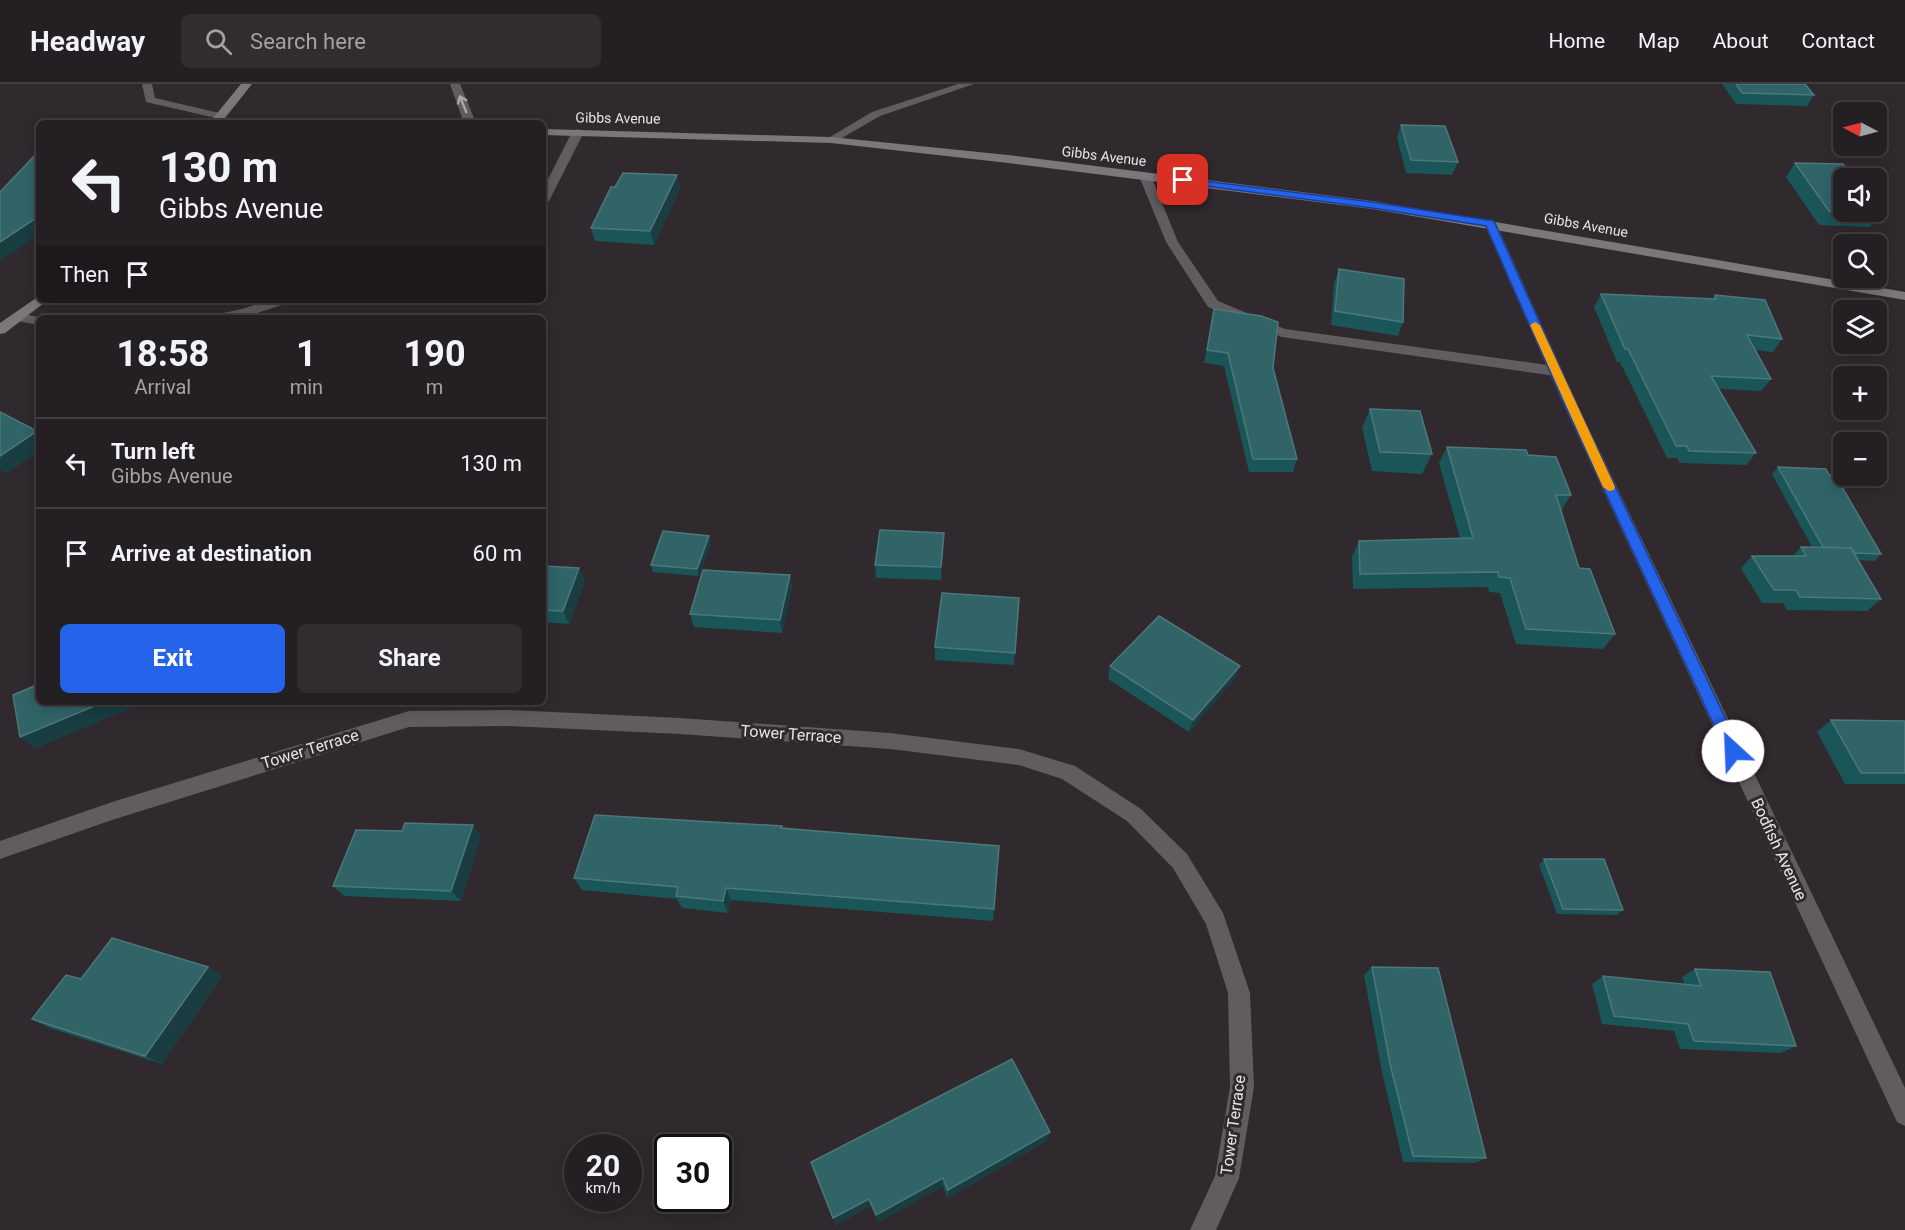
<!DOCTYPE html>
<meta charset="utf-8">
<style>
body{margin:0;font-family:Roboto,sans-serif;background:#302c2f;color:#f1f3f6;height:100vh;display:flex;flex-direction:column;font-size:22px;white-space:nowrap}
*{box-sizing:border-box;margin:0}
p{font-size:20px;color:#a3a2a5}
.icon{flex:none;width:33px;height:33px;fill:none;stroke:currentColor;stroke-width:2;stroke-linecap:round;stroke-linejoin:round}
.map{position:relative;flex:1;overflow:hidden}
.panel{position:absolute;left:36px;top:231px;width:510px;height:390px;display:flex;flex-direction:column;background:#241f22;border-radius:9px;box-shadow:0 3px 15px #0003,0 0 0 2px #413d40}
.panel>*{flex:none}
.guide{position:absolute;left:36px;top:36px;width:510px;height:183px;border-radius:9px;box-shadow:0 3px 15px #0003,0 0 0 2px #413d40;background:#241f22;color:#f1f3f6;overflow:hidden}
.needle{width:39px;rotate:276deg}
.buttons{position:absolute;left:1833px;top:18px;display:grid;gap:12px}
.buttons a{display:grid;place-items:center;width:54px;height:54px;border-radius:9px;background:#241f22;box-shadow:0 3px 15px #0003,0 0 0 2px #413d40;font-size:30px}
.speed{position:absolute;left:564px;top:1050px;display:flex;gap:12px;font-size:30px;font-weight:700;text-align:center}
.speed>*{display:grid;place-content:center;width:78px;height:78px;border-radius:50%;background:#241f22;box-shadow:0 3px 15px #0003,0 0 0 2px #413d40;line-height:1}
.speed small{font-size:15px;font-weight:400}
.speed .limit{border:3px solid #111;border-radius:9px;background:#fff;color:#111}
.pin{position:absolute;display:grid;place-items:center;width:51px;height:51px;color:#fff;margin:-26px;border-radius:12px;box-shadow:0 3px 9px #0006}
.me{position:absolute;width:66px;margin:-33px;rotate:335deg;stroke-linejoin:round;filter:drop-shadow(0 0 4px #0008)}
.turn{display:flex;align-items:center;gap:21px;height:126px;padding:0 24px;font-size:27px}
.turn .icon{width:78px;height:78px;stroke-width:2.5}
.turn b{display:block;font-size:42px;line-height:51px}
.then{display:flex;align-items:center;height:57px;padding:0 24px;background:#0003;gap:12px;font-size:22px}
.eta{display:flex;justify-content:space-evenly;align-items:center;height:102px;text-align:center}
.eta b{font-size:36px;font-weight:700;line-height:42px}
.cta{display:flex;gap:12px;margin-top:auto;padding:12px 24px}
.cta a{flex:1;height:69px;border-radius:9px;background:#2563eb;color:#fff;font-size:24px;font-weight:700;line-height:69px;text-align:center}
.cta a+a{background:#302c2f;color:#f1f3f6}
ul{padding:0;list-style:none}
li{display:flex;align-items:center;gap:18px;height:90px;padding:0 24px;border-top:2px solid #413d40}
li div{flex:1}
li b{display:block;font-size:22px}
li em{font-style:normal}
header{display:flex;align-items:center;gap:36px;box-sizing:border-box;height:84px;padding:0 30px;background:#241f22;border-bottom:2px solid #413d40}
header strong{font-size:28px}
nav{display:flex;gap:33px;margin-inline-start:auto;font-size:21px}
.search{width:420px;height:54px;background:#302c2f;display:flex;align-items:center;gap:15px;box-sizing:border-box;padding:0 21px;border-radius:9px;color:#a3a2a5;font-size:22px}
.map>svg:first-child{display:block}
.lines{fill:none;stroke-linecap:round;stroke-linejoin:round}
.lane{fill:#605c5f;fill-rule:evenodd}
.street{fill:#605c5f;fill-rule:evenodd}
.secondary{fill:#7d777b;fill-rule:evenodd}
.wall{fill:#1a5558}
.shaded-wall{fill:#193d41}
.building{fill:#306467;stroke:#4d787b;stroke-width:1.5}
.oneway{stroke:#aba6a9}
.route{fill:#2563eb;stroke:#184099;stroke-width:1.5}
.slow{fill:#f59e0b}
.labels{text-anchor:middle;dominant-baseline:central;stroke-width:6;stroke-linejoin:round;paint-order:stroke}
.far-street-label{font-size:14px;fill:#e8e3e6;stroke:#30292e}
.street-label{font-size:16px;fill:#e8e3e6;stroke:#30292e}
</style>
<header>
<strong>Headway</strong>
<div class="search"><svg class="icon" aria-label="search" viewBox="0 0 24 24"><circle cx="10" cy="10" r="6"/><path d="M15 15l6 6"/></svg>Search here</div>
<nav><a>Home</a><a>Map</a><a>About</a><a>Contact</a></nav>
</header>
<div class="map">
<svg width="1905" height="1146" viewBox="0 0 1905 1146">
<rect width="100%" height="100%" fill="#30292e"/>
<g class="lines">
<g class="lane">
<polygon points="142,0 152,0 155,14 224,30 226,32 220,35 146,18"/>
<polygon points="578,45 584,48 549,117 543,121 543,105 572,48"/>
<polygon points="1145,88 1151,92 1178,158 1218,217 1285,245 1555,282 1562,287 1555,292 1282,253 1208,223 1166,158 1139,92"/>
<polygon points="270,216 290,216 288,219 245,233 212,234 214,231 242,225"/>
<polygon points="17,229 44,234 39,234 39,241 12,236 10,233"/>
</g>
<g class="street">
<polygon points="450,0 460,0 476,39 464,39"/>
<polygon points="958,0 974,0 880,32 835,58 831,59 825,56 872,28"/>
<polygon points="1490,135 1496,139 1579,324 1905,1004 1905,1042 1897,1038 1565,324 1484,139"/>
<polygon points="510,626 680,634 890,649 1019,665 1075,682 1141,725 1187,770 1223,829 1250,909 1254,1003 1239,1094 1216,1146 1190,1146 1215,1092 1230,1003 1228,909 1206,840 1173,784 1127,737 1062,695 1019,681 890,665 680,650 510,642 409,643 112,736 0,775 0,757 112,718 409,627"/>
</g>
<g class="secondary">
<polygon points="241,0 252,0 221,39 209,39"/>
<polygon points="543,45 831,53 1008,71 1372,117 1905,208 1905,216 1372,125 1008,79 831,59 543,51"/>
<polygon points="39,212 39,216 46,216 44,219 5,249 0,250 0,239"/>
</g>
</g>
<g class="wall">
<polygon points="1722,0 1805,0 1814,11 1807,22 1736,20"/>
<polygon points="1401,41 1458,78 1452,91 1406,89 1397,54"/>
<polygon points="1795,79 1880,129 1870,143 1819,141 1786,93"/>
<polygon points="677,91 680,105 654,161 595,157 591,144 615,103"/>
<polygon points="1339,185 1403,238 1398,252 1331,241 1334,199"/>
<polygon points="1601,210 1712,215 1715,211 1782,255 1773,268 1755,266 1771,295 1761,307 1719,305 1756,369 1746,381 1680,379 1677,374 1667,374 1620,278 1617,278 1594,223"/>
<polygon points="1214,225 1273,284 1297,375 1293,388 1249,388 1224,282 1204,279"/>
<polygon points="1370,325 1432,370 1422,390 1372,387 1362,344"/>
<polygon points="1447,363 1528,371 1571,411 1561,427 1579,484 1615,550 1603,565 1516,560 1500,509 1489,508 1488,503 1353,505 1352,472 1359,457 1460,454 1439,379"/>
<polygon points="1778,383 1829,391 1881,470 1874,477 1858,476 1881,515 1867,527 1787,526 1783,519 1762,519 1741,484 1752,472 1793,472 1801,463 1812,463 1772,390"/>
<polygon points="944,449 941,496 876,494 875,481"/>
<polygon points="709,452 711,459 699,492 653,488 651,481"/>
<polygon points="543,482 579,484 585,497 569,540 543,538"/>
<polygon points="790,491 792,504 782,549 694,543 690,530"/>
<polygon points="1019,514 1014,581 935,576 935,563"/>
<polygon points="1110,582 1235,594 1189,648 1108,595"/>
<polygon points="1831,636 1905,637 1905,700 1845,700 1817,648"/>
<polygon points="783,744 999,762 993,837 731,816 728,829 682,824 677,815 582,806 574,794"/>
<polygon points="481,752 461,817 344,812 333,802"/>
<polygon points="1544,775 1623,826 1617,831 1557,830 1539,781"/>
<polygon points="208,883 222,892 162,980 50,944 32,935 81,895"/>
<polygon points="1372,883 1486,1074 1475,1079 1403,1078 1382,988 1364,891"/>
<polygon points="1695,885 1796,962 1781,969 1680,965 1674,947 1602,940 1592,900 1603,892 1684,900 1682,893"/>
<polygon points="1047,1057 948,1114 943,1102 879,1138 871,1122 836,1141 833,1134"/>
</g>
<g class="shaded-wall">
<polygon points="677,91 680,105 654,161 650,147"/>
<polygon points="39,132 39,151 0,177 0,158"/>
<polygon points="37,347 39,349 39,368 5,390 0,385 0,372"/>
<polygon points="944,449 944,462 941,496 941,483"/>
<polygon points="709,452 711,459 699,492 697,485"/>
<polygon points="579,484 585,497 569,540 563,527"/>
<polygon points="790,491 792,504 782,549 780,536"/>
<polygon points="1240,582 1235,594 1189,648 1193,636"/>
<polygon points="104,618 132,618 134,623 35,665 20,653"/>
<polygon points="473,741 481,752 461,817 451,807"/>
<polygon points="726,804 731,816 728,829 723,817"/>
<polygon points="208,883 222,892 162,980 145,972"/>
<polygon points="1050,1048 1047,1057 948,1114 948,1106"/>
<polygon points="943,1094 943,1102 879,1138 876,1131"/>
<polygon points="869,1115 871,1122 836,1141 833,1134"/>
</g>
<g class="building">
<polygon points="1736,0 1805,0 1814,11 1742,9"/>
<polygon points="1401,41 1445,42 1458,78 1411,76"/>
<polygon points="39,67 39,132 0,158 0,108"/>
<polygon points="1795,79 1843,80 1854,94 1844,94 1844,128 1876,128 1876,124 1880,129 1829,127"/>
<polygon points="623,89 677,91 650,147 591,144 611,103 615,103"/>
<polygon points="1339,185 1404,195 1403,238 1335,227"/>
<polygon points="1601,210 1716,215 1715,211 1765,216 1782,255 1747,251 1771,295 1711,292 1756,369 1689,367 1687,362 1676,362 1628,265 1625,265"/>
<polygon points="1214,225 1261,232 1278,238 1273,284 1297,375 1253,375 1228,269 1207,266"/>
<polygon points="1370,325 1420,327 1432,370 1380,368"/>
<polygon points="0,328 37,347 0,372"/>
<polygon points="1447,363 1526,366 1528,371 1556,373 1571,411 1556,411 1579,484 1590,485 1615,550 1526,545 1510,494 1499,493 1498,488 1360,490 1359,457 1473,454"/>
<polygon points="1778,383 1826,385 1829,391 1835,391 1881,470 1854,469 1851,464 1823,463"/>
<polygon points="880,446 944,449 941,483 875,481"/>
<polygon points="663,447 709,452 697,485 651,481"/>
<polygon points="1801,463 1851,464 1881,515 1800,513 1796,506 1774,506 1752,472 1806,472"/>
<polygon points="543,482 579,484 563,527 543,526"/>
<polygon points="703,486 790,491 780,536 690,530"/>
<polygon points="942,509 1019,514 1015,569 935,563"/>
<polygon points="1159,532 1240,582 1193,636 1110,582"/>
<polygon points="39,600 39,618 104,618 20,653 13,611"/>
<polygon points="1831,636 1905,637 1905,689 1861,689"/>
<polygon points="595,731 782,742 781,744 999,762 994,825 726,804 723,817 676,812 678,803 574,794"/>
<polygon points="405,739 473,741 451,807 333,802 356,746 402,747"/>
<polygon points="1544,775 1604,775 1623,826 1563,825"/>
<polygon points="112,854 208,883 145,972 32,935 66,891 81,895"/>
<polygon points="1372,883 1438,884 1486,1074 1413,1072 1390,980"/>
<polygon points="1695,885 1770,888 1796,962 1694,957 1688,940 1614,932 1603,892 1701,902"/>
<polygon points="1012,975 1050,1048 948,1106 943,1094 876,1131 869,1115 833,1134 811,1078"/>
</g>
<defs><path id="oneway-shaft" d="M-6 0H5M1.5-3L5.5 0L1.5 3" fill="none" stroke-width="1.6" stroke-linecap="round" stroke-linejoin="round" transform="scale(1.5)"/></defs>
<use class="oneway" href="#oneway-shaft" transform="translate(463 20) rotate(-112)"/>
<polygon class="route" points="1180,94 1372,118 1494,137 1578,324 1741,667 1739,671 1733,673 1728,671 1726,667 1566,324 1486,142 1372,124 1183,99 1180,98"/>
<polygon class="slow" points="1535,238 1540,241 1615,403 1614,406 1609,407 1603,403 1530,241"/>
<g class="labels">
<g class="far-street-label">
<text transform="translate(618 34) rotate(1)">Gibbs Avenue</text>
<text transform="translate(1104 72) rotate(7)">Gibbs Avenue</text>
<text transform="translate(1586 141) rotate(10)">Gibbs Avenue</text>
</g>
<g class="street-label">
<text transform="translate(791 650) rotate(4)">Tower Terrace</text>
<text transform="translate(310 665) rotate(-17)">Tower Terrace</text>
<text transform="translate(1779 765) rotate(65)">Bodfish Avenue</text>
<text transform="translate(1233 1041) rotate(-82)">Tower Terrace</text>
</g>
</g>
</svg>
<div class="buttons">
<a><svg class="needle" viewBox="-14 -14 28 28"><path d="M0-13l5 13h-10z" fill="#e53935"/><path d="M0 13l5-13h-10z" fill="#a3a2a5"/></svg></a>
<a><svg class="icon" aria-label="sound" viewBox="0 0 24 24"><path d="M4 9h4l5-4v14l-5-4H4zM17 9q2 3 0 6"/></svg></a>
<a><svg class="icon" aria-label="search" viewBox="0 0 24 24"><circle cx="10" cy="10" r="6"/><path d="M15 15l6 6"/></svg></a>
<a><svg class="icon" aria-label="layers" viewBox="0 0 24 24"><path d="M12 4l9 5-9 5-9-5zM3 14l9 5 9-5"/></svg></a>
<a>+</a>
<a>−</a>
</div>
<div class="speed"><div>20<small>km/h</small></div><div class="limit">30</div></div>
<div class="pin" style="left:1183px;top:96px;background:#d93025"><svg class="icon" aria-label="arrive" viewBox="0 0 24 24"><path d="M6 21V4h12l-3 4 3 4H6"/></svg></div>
<svg class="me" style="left:1733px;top:667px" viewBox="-20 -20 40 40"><circle r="19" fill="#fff"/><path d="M0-13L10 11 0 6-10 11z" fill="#2563eb"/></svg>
<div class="guide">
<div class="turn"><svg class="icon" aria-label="left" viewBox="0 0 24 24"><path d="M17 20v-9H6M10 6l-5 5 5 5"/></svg><div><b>130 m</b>Gibbs Avenue</div></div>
<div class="then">Then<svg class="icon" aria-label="arrive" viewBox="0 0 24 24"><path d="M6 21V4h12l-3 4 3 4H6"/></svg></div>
</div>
<section class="panel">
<div class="eta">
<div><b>18:58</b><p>Arrival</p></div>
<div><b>1</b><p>min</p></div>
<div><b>190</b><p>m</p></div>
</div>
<ul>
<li><svg class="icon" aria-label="left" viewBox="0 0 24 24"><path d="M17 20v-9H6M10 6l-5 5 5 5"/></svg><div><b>Turn left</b><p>Gibbs Avenue</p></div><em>130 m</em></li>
<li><svg class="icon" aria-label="arrive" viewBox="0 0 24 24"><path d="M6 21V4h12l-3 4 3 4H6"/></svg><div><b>Arrive at destination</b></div><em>60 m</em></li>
</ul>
<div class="cta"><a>Exit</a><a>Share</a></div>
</section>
</div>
